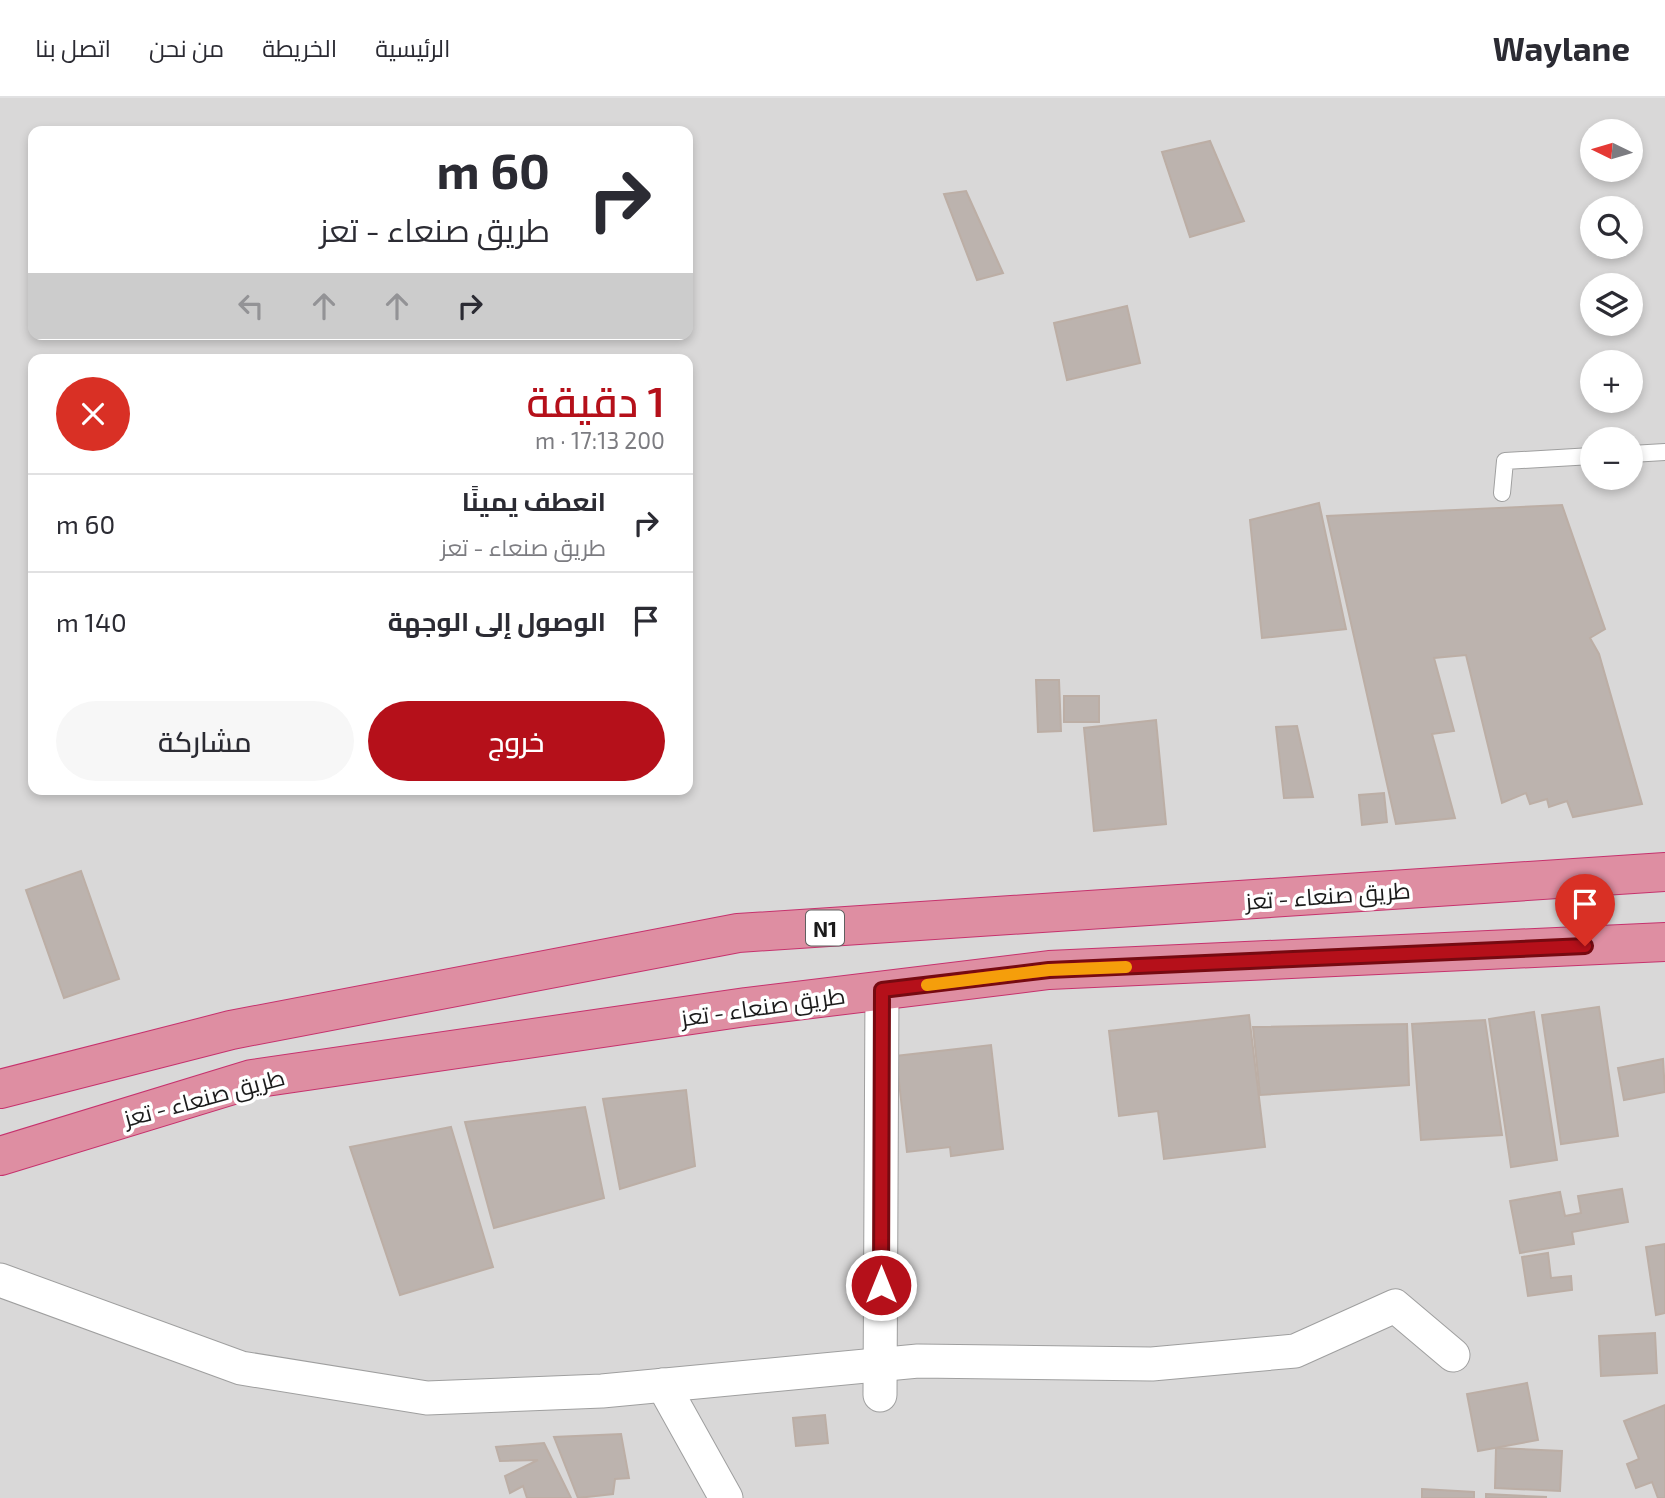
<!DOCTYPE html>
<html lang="ar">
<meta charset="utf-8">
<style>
body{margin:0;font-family:"Exo 2",Cairo,sans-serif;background:#f7f7f7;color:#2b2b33;direction:rtl;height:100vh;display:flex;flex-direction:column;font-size:26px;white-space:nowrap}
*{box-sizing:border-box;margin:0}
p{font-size:23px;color:#7c7c81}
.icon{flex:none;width:38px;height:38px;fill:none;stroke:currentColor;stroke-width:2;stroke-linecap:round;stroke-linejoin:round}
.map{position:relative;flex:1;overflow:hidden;direction:ltr}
.sheet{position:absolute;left:28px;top:256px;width:665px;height:441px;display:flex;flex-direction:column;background:#fff;border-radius:14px;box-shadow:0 4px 10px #0003;direction:rtl}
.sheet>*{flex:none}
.top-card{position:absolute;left:28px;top:28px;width:665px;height:214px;border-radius:14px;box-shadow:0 4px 10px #0003;direction:rtl;background:#fff;color:#2b2b33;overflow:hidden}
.needle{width:46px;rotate:275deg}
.tools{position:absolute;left:1580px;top:21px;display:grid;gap:14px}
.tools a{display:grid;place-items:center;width:63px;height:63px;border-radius:50%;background:#fff;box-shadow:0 4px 10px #0003;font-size:35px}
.pin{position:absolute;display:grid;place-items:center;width:60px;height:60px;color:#fff;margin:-72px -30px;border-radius:50% 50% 50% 0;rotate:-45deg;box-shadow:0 0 7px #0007}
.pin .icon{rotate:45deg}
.me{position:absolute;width:77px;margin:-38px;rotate:0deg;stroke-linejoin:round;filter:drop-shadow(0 0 5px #0008)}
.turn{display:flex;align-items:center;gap:24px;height:147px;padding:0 28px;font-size:32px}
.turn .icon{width:91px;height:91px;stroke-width:2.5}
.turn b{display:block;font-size:49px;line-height:60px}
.lanes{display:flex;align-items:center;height:66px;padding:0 28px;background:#0003;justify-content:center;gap:35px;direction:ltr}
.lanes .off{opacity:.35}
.round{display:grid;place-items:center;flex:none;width:74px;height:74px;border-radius:37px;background:#f7f7f7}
.summary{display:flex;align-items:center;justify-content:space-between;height:119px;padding:0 28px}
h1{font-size:42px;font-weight:600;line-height:52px;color:#b5101a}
.primary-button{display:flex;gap:14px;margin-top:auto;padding:14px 28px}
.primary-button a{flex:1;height:80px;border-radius:42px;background:#b5101a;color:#fff;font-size:28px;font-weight:600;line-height:80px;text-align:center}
.primary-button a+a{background:#f7f7f7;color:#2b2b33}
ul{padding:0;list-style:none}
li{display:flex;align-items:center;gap:21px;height:98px;padding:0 28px;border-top:2px solid #e1e1e2}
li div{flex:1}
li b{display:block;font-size:26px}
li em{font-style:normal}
header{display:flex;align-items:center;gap:42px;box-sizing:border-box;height:98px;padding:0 35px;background:#fff;border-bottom:2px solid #e1e1e2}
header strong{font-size:33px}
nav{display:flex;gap:38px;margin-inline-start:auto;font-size:24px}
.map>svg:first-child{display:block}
.residential{fill:#d9d8d8;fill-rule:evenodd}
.building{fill:#bcb3ae;stroke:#bcaea5;stroke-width:2}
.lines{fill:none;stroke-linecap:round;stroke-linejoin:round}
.lane-casing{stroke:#9f9f9f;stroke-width:18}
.street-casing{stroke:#9f9f9f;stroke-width:35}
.highway-casing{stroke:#c6326d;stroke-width:40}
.lane{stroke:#fff;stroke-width:16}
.street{stroke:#fff;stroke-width:33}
.highway{stroke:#de8ea2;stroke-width:38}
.route-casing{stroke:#760a11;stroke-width:18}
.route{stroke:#b5101a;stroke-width:12}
.slow{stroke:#f59e0b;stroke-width:12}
.labels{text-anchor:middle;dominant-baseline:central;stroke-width:7;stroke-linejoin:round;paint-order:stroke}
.shield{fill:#fff;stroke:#5f5f5f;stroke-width:2}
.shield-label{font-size:21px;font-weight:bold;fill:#1b1b1b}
.street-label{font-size:23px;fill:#1b1b1b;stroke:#fff}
</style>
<header>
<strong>Waylane</strong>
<nav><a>الرئيسية</a><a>الخريطة</a><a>من نحن</a><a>اتصل بنا</a></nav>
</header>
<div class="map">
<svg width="1665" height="1400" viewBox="0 0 1665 1400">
<rect width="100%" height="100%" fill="#ece7e1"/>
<path class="residential" d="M0,0H1665V1400H0ZM33,33H688V236H33ZM1592,33H1631V72H1592ZM1592,110H1631V149H1592ZM1592,187H1631V226H1592ZM33,261H688V691H33ZM1592,264H1631V303H1592ZM1592,341H1631V380H1592Z"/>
<g class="building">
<polygon points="1210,43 1244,123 1190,139 1162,54"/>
<polygon points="966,93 1003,175 977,182 944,96"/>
<polygon points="1127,208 1140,265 1067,282 1054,225"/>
<polygon points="1319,405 1346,531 1262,540 1250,422"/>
<polygon points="1562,407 1605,531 1590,540 1599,556 1642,706 1573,719 1567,703 1549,709 1547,701 1530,706 1526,695 1502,705 1466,557 1434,560 1454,633 1432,636 1455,720 1396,726 1327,418"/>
<polygon points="1036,582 1059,582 1061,633 1038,634"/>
<rect x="1064" y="598" width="35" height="26"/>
<polygon points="1156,622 1166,726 1094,733 1084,630"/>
<polygon points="1297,628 1313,699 1284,700 1276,629"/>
<polygon points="1384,695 1387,724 1362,727 1359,697"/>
<polygon points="81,773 119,881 64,900 26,792"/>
<polygon points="1599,909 1618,1038 1561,1046 1542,917"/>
<polygon points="1534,914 1557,1062 1511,1069 1489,921"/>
<polygon points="1249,917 1265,1049 1164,1061 1158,1013 1119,1018 1109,933"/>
<polygon points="1485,922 1502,1037 1421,1042 1412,926"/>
<polygon points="1407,926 1409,987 1260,997 1253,929"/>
<polygon points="991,947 1003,1051 951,1058 950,1049 907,1054 896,958"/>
<polygon points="1663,961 1665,994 1624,1002 1618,970"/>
<polygon points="686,992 695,1068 620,1091 603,1001"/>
<polygon points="585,1009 604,1100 494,1130 465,1024"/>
<polygon points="451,1029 493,1169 400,1197 350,1049"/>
<polygon points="1622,1091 1628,1124 1572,1134 1574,1146 1520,1155 1510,1103 1560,1094 1565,1118 1581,1115 1578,1098"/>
<polygon points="1665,1146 1665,1215 1656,1217 1646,1149"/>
<polygon points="1548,1155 1551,1180 1571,1178 1572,1192 1528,1198 1522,1159"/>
<polygon points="1655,1235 1657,1275 1601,1278 1599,1238"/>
<polygon points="1527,1285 1538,1342 1478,1353 1467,1296"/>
<polygon points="1665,1307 1665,1400 1658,1400 1652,1384 1636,1390 1627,1366 1639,1361 1624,1323"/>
<polygon points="825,1317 828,1345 796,1348 793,1320"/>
<polygon points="621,1336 629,1380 615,1381 613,1396 578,1400 554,1339"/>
<polygon points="544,1345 571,1400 527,1400 523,1388 510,1395 505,1378 538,1362 500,1363 496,1349"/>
<polygon points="1496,1350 1562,1353 1560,1393 1495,1390"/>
<polygon points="1422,1391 1474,1394 1474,1400 1422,1400"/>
<polygon points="1486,1396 1546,1399 1546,1400 1486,1400"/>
</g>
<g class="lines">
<defs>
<g id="lane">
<polyline points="1631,356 1665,354"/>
<polyline points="1502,395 1505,363 1592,358"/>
</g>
<g id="street">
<polyline points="0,1182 241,1270 427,1300 602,1293 918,1263 1152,1266 1295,1253 1395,1208 1453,1257"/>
<polyline points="663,1287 726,1400"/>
<polyline points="880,1297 882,892"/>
</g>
<g id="highway">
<polyline points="0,991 231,932 738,835 1665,774"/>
<polyline points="0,1058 252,981 746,909 1049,872 1665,844"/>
</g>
</defs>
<use href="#lane" class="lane-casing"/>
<use href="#street" class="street-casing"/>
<use href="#highway" class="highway-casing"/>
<use href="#lane" class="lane"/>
<use href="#street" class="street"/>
<use href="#highway" class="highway"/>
</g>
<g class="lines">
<defs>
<polyline id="route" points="881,1187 882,892 1049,872 1585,848"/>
</defs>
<use href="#route" class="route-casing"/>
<use href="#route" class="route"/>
<polyline class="slow" points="927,887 1049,872 1126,869"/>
</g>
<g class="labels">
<rect class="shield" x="806" y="812.5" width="38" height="35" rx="5"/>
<g class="shield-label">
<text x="825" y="830">N1</text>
</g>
<g class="street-label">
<text transform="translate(1328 797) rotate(-4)">طريق صنعاء - تعز</text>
<text transform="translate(763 908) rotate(-8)">طريق صنعاء - تعز</text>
<text transform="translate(204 999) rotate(-15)">طريق صنعاء - تعز</text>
</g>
</g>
</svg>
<div class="tools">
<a><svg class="needle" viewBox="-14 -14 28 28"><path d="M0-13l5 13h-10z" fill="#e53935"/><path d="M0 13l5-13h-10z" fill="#7c7c81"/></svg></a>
<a><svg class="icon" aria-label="search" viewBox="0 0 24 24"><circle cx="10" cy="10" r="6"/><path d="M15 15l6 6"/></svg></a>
<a><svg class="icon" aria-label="layers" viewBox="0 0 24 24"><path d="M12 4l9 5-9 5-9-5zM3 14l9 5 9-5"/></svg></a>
<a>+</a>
<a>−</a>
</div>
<div class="pin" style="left:1585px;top:848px;background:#d93025"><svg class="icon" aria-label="arrive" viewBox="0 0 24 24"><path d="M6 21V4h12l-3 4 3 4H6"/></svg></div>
<svg class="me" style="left:881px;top:1187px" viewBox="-20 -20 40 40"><circle r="17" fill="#b5101a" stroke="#fff" stroke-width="3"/><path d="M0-11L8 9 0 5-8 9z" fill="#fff"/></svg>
<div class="top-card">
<div class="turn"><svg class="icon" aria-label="right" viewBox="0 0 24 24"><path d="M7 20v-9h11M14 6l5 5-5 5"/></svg><div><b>60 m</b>طريق صنعاء - تعز</div></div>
<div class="lanes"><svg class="icon off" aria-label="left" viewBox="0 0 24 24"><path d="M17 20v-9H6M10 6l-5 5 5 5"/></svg><svg class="icon off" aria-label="ahead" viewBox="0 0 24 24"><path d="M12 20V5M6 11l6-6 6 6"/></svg><svg class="icon off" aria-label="ahead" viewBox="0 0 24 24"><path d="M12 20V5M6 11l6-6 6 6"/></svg><svg class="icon" aria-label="right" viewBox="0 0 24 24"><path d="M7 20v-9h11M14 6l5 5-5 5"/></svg></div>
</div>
<section class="sheet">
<div class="summary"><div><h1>1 دقيقة</h1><p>200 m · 17:13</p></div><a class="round" style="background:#d93025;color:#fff"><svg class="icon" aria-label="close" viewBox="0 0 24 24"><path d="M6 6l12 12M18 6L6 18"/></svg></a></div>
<ul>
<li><svg class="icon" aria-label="right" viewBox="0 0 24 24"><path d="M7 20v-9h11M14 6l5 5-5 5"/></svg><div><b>انعطف يمينًا</b><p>طريق صنعاء - تعز</p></div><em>60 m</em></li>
<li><svg class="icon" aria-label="arrive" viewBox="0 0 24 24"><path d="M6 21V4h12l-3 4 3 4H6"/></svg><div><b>الوصول إلى الوجهة</b></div><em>140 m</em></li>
</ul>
<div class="primary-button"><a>خروج</a><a>مشاركة</a></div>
</section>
</div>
